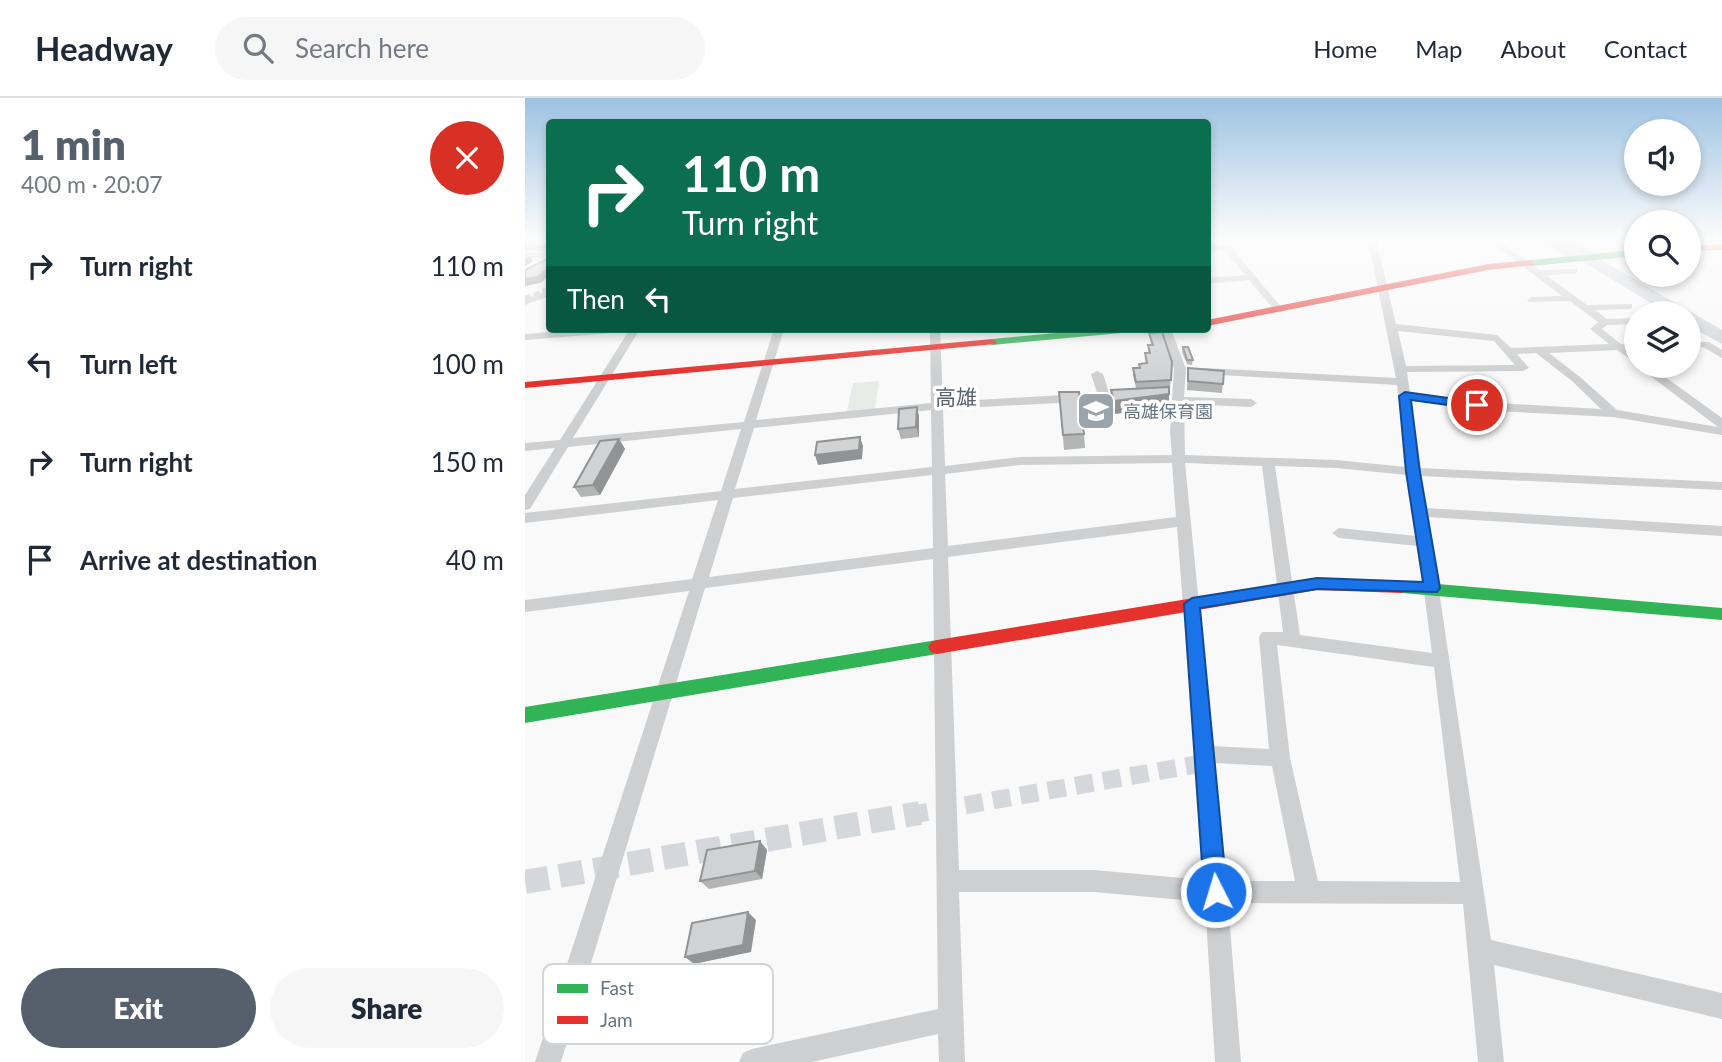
<!DOCTYPE html>
<meta charset="utf-8">
<style>
body{margin:0;font-family:Lato,"Noto Sans JP",sans-serif;background:#f6f6f7;color:#1f2937;height:100vh;display:flex;flex-direction:column;font-size:26px;white-space:nowrap}
*{box-sizing:border-box;margin:0}
p{font-size:23px;color:#747a83}
.icon{flex:none;width:38px;height:38px;fill:none;stroke:currentColor;stroke-width:2;stroke-linecap:round;stroke-linejoin:round}
.map{position:relative;flex:1;overflow:hidden}
.side{display:flex;flex-direction:column;background:#fff;width:525px}
.side>*{flex:none}
.hud{position:absolute;left:21px;top:21px;width:665px;height:214px;border-radius:7px;box-shadow:0 4px 10px #0003;background:#0b6e4f;color:#fff;overflow:hidden}
.buttons{position:absolute;left:1099px;top:21px;display:grid;gap:14px}
.buttons a{display:grid;place-items:center;width:77px;height:77px;border-radius:50%;background:#fff;box-shadow:0 4px 10px #0003;font-size:35px}
.pin{position:absolute;display:grid;place-items:center;width:60px;height:60px;color:#fff;margin:-30px;border:4px solid #fff;border-radius:50%;box-shadow:0 2px 7px #0007}
.me{position:absolute;width:77px;margin:-38px;rotate:355deg;stroke-linejoin:round;filter:drop-shadow(0 0 5px #0008)}
.turn{display:flex;align-items:center;gap:24px;height:147px;padding:0 21px;font-size:32px}
.turn .icon{width:91px;height:91px;stroke-width:2.5}
.turn b{display:block;font-size:49px;line-height:60px}
.then{display:flex;align-items:center;height:66px;padding:0 21px;background:#0003;gap:14px;font-size:26px}
.round{display:grid;place-items:center;flex:none;width:74px;height:74px;border-radius:37px;background:#f6f6f7}
.summary{display:flex;align-items:center;justify-content:space-between;height:119px;padding:0 21px}
h1{font-size:42px;font-weight:800;line-height:52px;color:#56606c}
.action{display:flex;gap:14px;margin-top:auto;padding:14px 21px}
.action a{flex:1;height:80px;border-radius:42px;background:#56606c;color:#fff;font-size:28px;font-weight:800;line-height:80px;text-align:center}
.action a+a{background:#f6f6f7;color:#1f2937}
ul{padding:0;list-style:none}
li{display:flex;align-items:center;gap:21px;height:98px;padding:0 21px}
li div{flex:1}
li b{display:block;font-size:26px}
li em{font-style:normal}
header{display:flex;align-items:center;gap:42px;box-sizing:border-box;height:98px;padding:0 35px;background:#fff;border-bottom:2px solid #e0e1e3}
header strong{font-size:33px}
nav{display:flex;gap:38px;margin-inline-start:auto;font-size:24px}
.search{width:490px;height:63px;background:#f6f6f7;display:flex;align-items:center;gap:18px;box-sizing:border-box;padding:0 24px;border-radius:38px;color:#747a83;font-size:26px}
main{display:flex;flex:1;min-height:0}
.map>svg:first-child{display:block}
.green{fill:#e8ebe6}
.lines{fill:none;stroke-linecap:round;stroke-linejoin:round}
.river{fill:#ced6d9;fill-rule:evenodd}
.street-tunnel-far1{stroke:#d4d8dc;stroke-width:18;stroke-dasharray:18 10;stroke-linecap:butt}
.street-tunnel{stroke:#d4d8dc;stroke-width:24;stroke-dasharray:24 11;stroke-linecap:butt}
.street{fill:#cecfd0;fill-rule:evenodd}
.fast{fill:#30b455;fill-rule:evenodd}
.jam{fill:#e5322d;fill-rule:evenodd}
.rail{stroke:#c3c5c6;stroke-width:3.5;stroke-dasharray:6 3.5;stroke-linecap:butt}
.wall{fill:#b3b5b5}
.shaded-wall{fill:#929394}
.building{fill:#d0d2d3;stroke:#929394;stroke-width:2}
.route{fill:#1a73e8;stroke:#114b97;stroke-width:2}
.labels{text-anchor:middle;dominant-baseline:central;stroke-width:7;stroke-linejoin:round;paint-order:stroke}
.far-poi-label{font-size:18px;fill:#657683;stroke:#fff;text-anchor:start}
.far-quarter-label{font-size:21px;fill:#57646e;stroke:#fff}
.key{fill:#fff;stroke:#d1d6da;stroke-width:2}
.key-label{font-size:19px;fill:#657683}
</style>
<header>
<strong>Headway</strong>
<div class="search"><svg class="icon" aria-label="search" viewBox="0 0 24 24"><circle cx="10" cy="10" r="6"/><path d="M15 15l6 6"/></svg>Search here</div>
<nav><a>Home</a><a>Map</a><a>About</a><a>Contact</a></nav>
</header>
<main>
<section class="side">
<div class="summary"><div><h1>1 min</h1><p>400 m · 20:07</p></div><a class="round" style="background:#d93025;color:#fff"><svg class="icon" aria-label="close" viewBox="0 0 24 24"><path d="M6 6l12 12M18 6L6 18"/></svg></a></div>
<ul>
<li><svg class="icon" aria-label="right" viewBox="0 0 24 24"><path d="M7 20v-9h11M14 6l5 5-5 5"/></svg><div><b>Turn right</b></div><em>110 m</em></li>
<li><svg class="icon" aria-label="left" viewBox="0 0 24 24"><path d="M17 20v-9H6M10 6l-5 5 5 5"/></svg><div><b>Turn left</b></div><em>100 m</em></li>
<li><svg class="icon" aria-label="right" viewBox="0 0 24 24"><path d="M7 20v-9h11M14 6l5 5-5 5"/></svg><div><b>Turn right</b></div><em>150 m</em></li>
<li><svg class="icon" aria-label="arrive" viewBox="0 0 24 24"><path d="M6 21V4h12l-3 4 3 4H6"/></svg><div><b>Arrive at destination</b></div><em>40 m</em></li>
</ul>
<div class="action"><a>Exit</a><a>Share</a></div>
</section>
<div class="map">
<svg width="1197" height="964" viewBox="0 0 1197 964">
<rect width="100%" height="100%" fill="#f9f9f9"/>
<polygon class="green" points="354,283 350,311 322,314 328,285"/>
<g class="lines">
<polygon class="river" points="1021,141 1040,141 1197,232 1197,246 1164,228 1164,215 1142,215"/>
<polyline class="street-tunnel-far1" points="385,717 680,665"/>
<polyline class="street-tunnel" points="0,784 395,715"/>
<g class="street">
<path d="M843,141H851L871,226L972,237L986,250L1084,246L1065,231L1073,224L1045,203L1004,204L1002,202L1007,199L1037,198L962,141H971L1015,172L1052,171V175L1049,176L1021,177L1062,207L1107,206V210L1104,211L1070,212L1082,221L1111,220V226L1082,227L1077,231L1096,246L1102,247V250L1111,257V265L1092,252L1024,255L1055,279L1092,312L1193,329L1112,268H1125L1197,320V337L1088,319L971,313L886,302L894,370L1197,384V392L895,378L901,410L1197,428V438L903,419L966,842L1197,895V921L969,867L979,964H953L938,806L703,805L716,964H690L680,804L569,794H434L440,964H414L413,936L287,964H214L218,955L227,951L413,911L408,461L180,490L36,964H10L164,493L0,514V502L167,481L193,402L0,425V415L196,393L216,331L43,349L5,411L0,412V397L30,350L0,353V345L35,342L105,231H115L48,340L219,324L249,231H259L231,322L406,305L405,231H415L418,304L572,295L566,276L572,273L578,276L584,295L608,293L614,297L608,301L418,311L420,368L496,359L647,357L645,333L649,271L636,231H646L661,271L659,299L726,301L732,305L726,309L659,306L660,357L811,362L881,369L872,287L678,276L672,273L678,270L871,280ZM873,233L969,243L990,267L881,268ZM1011,255L1047,283L1076,311L971,305L885,295L882,274L998,273L1004,270L992,256ZM406,312L407,369L210,391L229,330ZM647,365L651,419L423,448L420,376L496,367ZM660,365L737,368L758,534H737L734,539L744,651L688,648ZM750,368L811,370L882,377L891,438L814,430L807,435L814,440L893,448L907,555L775,537ZM407,377L408,450L184,479L208,400ZM652,429L679,782L569,772H434L423,459ZM752,547L909,569L935,784L793,783L765,660ZM690,665L747,668L770,783H701Z"/>
<polygon points="1015,141 1024,141 1053,160 1046,162"/>
<polygon points="1040,141 1049,141 1075,158 1068,160"/>
<polygon points="682,147 704,147 757,210 757,214 751,214 724,182 682,186 682,180 720,177 699,152 682,153"/>
<polygon points="0,154 24,155 24,160 0,160"/>
<polygon points="24,192 24,198 0,207 0,201"/>
<polygon points="61,231 104,231 99,234 0,242 0,236"/>
<polygon points="1164,244 1184,244 1197,252 1197,260 1178,249 1164,250"/>
</g>
<g class="fast">
<polygon points="1111,152 1111,158 1005,168 1001,165 1005,162"/>
<polygon points="574,231 612,231 607,234 467,247 462,244 467,241"/>
<polygon points="877,483 1197,510 1197,522 877,495 869,489"/>
<polygon points="412,542 418,544 421,549 418,554 412,556 0,625 0,609"/>
</g>
<g class="jam">
<polygon points="1197,146 1197,152 1164,153 1164,148"/>
<polygon points="1005,162 1008,163 1008,167 963,172 682,228 682,222 963,166"/>
<polygon points="467,241 472,244 471,246 0,290 0,284"/>
<polygon points="792,480 877,483 885,489 877,495 792,492 412,556 406,554 403,549 406,544 412,542"/>
</g>
<polyline class="rail" points="0,200 24,190"/>
</g>
<g class="wall">
<polygon points="0,141 24,141 24,178 15,185 2,187 22,161 23,154 0,152"/>
<polygon points="624,235 647,264 645,289 644,290 644,309 589,316 587,305 586,292 611,290 608,277 608,270 614,270 614,266 621,265 620,255 623,255 623,247 626,247"/>
<polygon points="658,249 668,262 667,267 662,266 657,254"/>
<polygon points="663,270 699,273 697,295 662,292"/>
<polygon points="534,294 559,336 560,350 539,352"/>
<polygon points="392,309 394,319 394,339 376,341 373,331"/>
<polygon points="94,341 100,351 75,397 56,399 49,389"/>
<polygon points="235,743 242,752 237,781 184,791 175,783"/>
</g>
<g class="shaded-wall">
<polygon points="5,158 8,163 0,168 0,161"/>
<polygon points="24,170 24,178 15,185 0,188 0,181"/>
<polygon points="644,296 644,309 589,316 589,303"/>
<polygon points="392,309 394,319 394,339 391,329"/>
<polygon points="335,339 338,348 337,361 293,367 290,357"/>
<polygon points="94,341 100,351 75,397 68,387"/>
<polygon points="235,743 242,752 237,781 230,773"/>
<polygon points="223,814 231,822 226,854 169,866 160,859"/>
</g>
<g class="building">
<polygon points="0,141 24,141 24,170 12,179 0,181 0,172 22,161 23,149 0,147"/>
<polygon points="637,234 647,264 646,282 611,284 608,270 615,270 614,266 622,265 620,255 625,255 623,247 628,247 624,235"/>
<polygon points="658,249 663,249 668,262 662,262"/>
<polygon points="663,270 699,273 698,286 663,283"/>
<polygon points="644,289 644,296 589,303 586,292"/>
<polygon points="534,294 554,294 559,336 538,337"/>
<polygon points="392,309 391,329 373,331 374,311"/>
<polygon points="335,339 334,352 290,357 292,344"/>
<polygon points="94,341 68,387 49,389 75,343"/>
<polygon points="235,743 230,773 175,783 182,752"/>
<polygon points="223,814 218,847 160,859 167,825"/>
</g>
<linearGradient id="sky" x2="0" y2="1"><stop stop-color="#9dc2e2"/><stop offset="0.51" stop-color="#fcfcfc"/><stop offset="1" stop-color="#fcfcfc" stop-opacity="0"/></linearGradient>
<rect width="1197" height="276" fill="url(#sky)"/>
<polygon class="route" points="880,294 952,304 958,307 952,311 886,302 895,374 915,490 912,494 792,491 675,510 702,794 699,802 691,805 683,802 679,794 659,506 667,500 792,480 898,484 881,374 874,298"/>
<defs>
<symbol id="school-square" viewBox="-11 -11 22 22"><rect x="-9" y="-9" width="18" height="18" rx="4" fill="#99a4ac" stroke="#fff"/><path d="M0-5L7-2L0 1L-7-2ZM-4 1L0 2.5L4 1V4Q0 6-4 4Z" fill="#fff"/></symbol>
</defs>
<g fill-rule="evenodd">
<use href="#school-square" x="549" y="291" width="44" height="44"/>
</g>
<g class="labels">
<g class="far-poi-label">
<text x="598" y="313">高雄保育園</text>
</g>
<g class="far-quarter-label">
<text x="431" y="298">高雄</text>
</g>
</g>
<rect x="18" y="866" width="230" height="80" rx="10" class="key"/>
<rect x="32" y="886" width="31" height="9" fill="#30b455"/>
<rect x="32" y="918" width="31" height="8" fill="#e5322d"/>
<g class="key-label">
<text x="75" y="897">Fast</text>
<text x="75" y="929">Jam</text>
</g>
</svg>
<div class="buttons">
<a><svg class="icon" aria-label="sound" viewBox="0 0 24 24"><path d="M4 9h4l5-4v14l-5-4H4zM17 9q2 3 0 6"/></svg></a>
<a><svg class="icon" aria-label="search" viewBox="0 0 24 24"><circle cx="10" cy="10" r="6"/><path d="M15 15l6 6"/></svg></a>
<a><svg class="icon" aria-label="layers" viewBox="0 0 24 24"><path d="M12 4l9 5-9 5-9-5zM3 14l9 5 9-5"/></svg></a>
</div>
<div class="pin" style="left:952px;top:307px;background:#d93025"><svg class="icon" aria-label="arrive" viewBox="0 0 24 24"><path d="M6 21V4h12l-3 4 3 4H6"/></svg></div>
<svg class="me" style="left:691px;top:794px" viewBox="-20 -20 40 40"><circle r="17" fill="#1a73e8" stroke="#fff" stroke-width="3"/><path d="M0-11L8 9 0 5-8 9z" fill="#fff"/></svg>
<div class="hud">
<div class="turn"><svg class="icon" aria-label="right" viewBox="0 0 24 24"><path d="M7 20v-9h11M14 6l5 5-5 5"/></svg><div><b>110 m</b>Turn right</div></div>
<div class="then">Then<svg class="icon" aria-label="left" viewBox="0 0 24 24"><path d="M17 20v-9H6M10 6l-5 5 5 5"/></svg></div>
</div>
</div>
</main>
